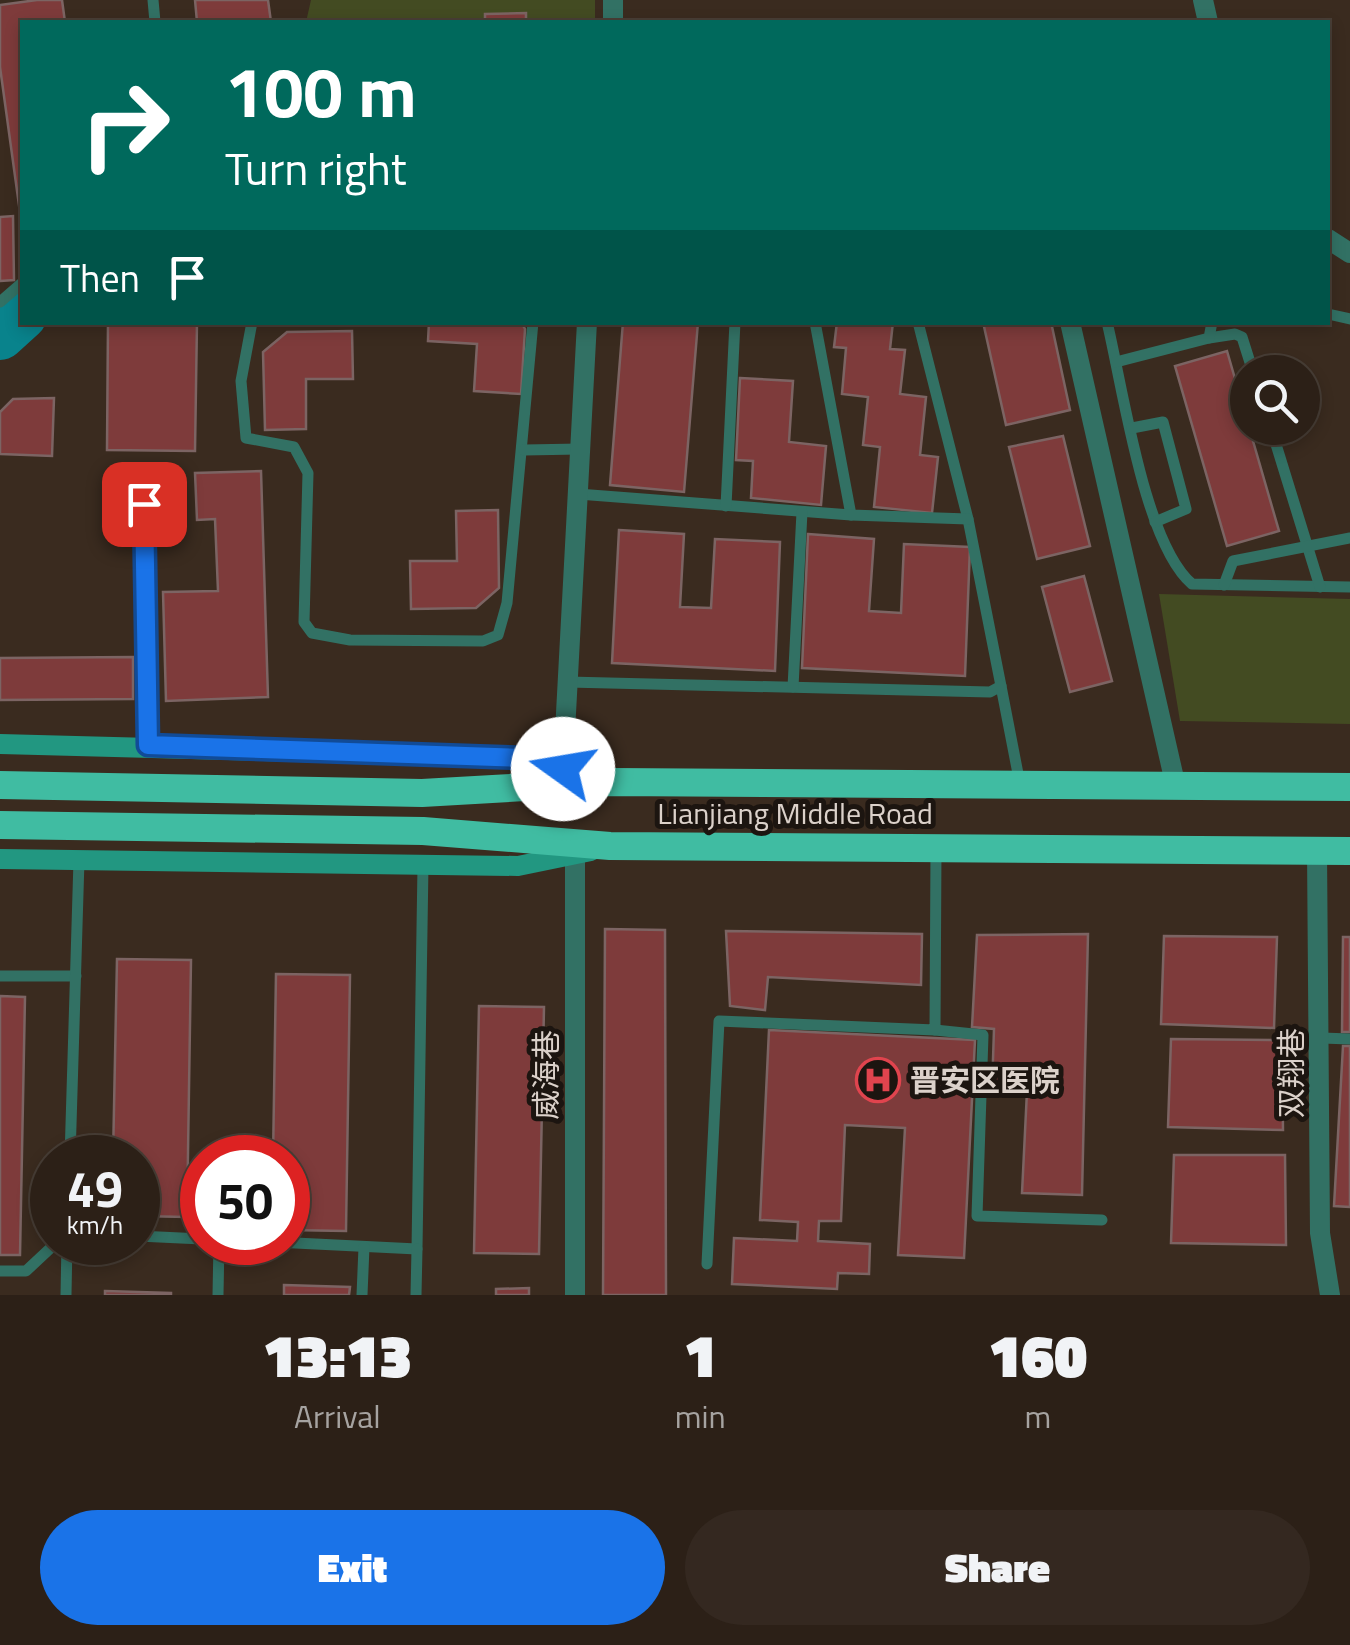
<!DOCTYPE html>
<meta charset="utf-8">
<style>
body{margin:0;font-family:"Titillium Web","Noto Sans SC",sans-serif;background:#342820;color:#f1f3f6;height:100vh;display:flex;flex-direction:column;font-size:38px;white-space:nowrap}
*{box-sizing:border-box;margin:0}
p{font-size:32px;color:#a6a3a1}
.icon{flex:none;width:55px;height:55px;fill:none;stroke:currentColor;stroke-width:2;stroke-linecap:round;stroke-linejoin:round}
.map{position:relative;height:1295px;overflow:hidden}
.details{display:flex;flex-direction:column;background:#2c2017;flex:1}
.details>*{flex:none}
.banner{position:absolute;left:20px;top:20px;width:1310px;height:305px;border-radius:0px;box-shadow:0 5px 15px #0003,0 0 0 2px #483e36;background:#00695c;color:#fff;overflow:hidden}
.controls{position:absolute;left:1230px;top:355px;display:grid;gap:20px}
.controls a{display:grid;place-items:center;width:90px;height:90px;border-radius:50%;background:#2c2017;box-shadow:0 5px 15px #0003,0 0 0 2px #483e36;font-size:50px}
.speed{position:absolute;left:30px;top:1135px;display:flex;gap:20px;font-size:50px;font-weight:700;text-align:center}
.speed>*{display:grid;place-content:center;width:130px;height:130px;border-radius:50%;background:#2c2017;box-shadow:0 5px 15px #0003,0 0 0 2px #483e36;line-height:1}
.speed small{font-size:25px;font-weight:400}
.speed .limit{border:15px solid #d22;background:#fff;color:#111}
.pin{position:absolute;display:grid;place-items:center;width:85px;height:85px;color:#fff;margin:-42px;border-radius:20px;box-shadow:0 5px 15px #0006}
.me{position:absolute;width:110px;margin:-55px;rotate:283deg;stroke-linejoin:round;filter:drop-shadow(0 0 8px #0008)}
.turn{display:flex;align-items:center;gap:35px;height:210px;padding:0 40px;font-size:45px}
.turn .icon{width:130px;height:130px;stroke-width:2.5}
.turn b{display:block;font-size:70px;line-height:85px}
.then{display:flex;align-items:center;height:95px;padding:0 40px;background:#0003;gap:20px;font-size:38px}
.eta{display:flex;justify-content:space-evenly;align-items:center;height:170px;text-align:center}
.eta b{font-size:60px;font-weight:800;line-height:70px}
.button{display:flex;gap:20px;margin-top:auto;padding:20px 40px}
.button a{flex:1;height:115px;border-radius:60px;background:#1a73e8;color:#fff;font-size:40px;font-weight:800;line-height:115px;text-align:center}
.button a+a{background:#342820;color:#f1f3f6}
.map>svg:first-child{display:block}
.green{fill:#434b22}
.lines{fill:none;stroke-linecap:round;stroke-linejoin:round}
.river{stroke:#09838c;stroke-width:50}
.building{fill:#7e3b3b;stroke:#7c6463;stroke-width:2.5}
.service{stroke:#327164;stroke-width:11}
.minor{stroke:#327164;stroke-width:20}
.tertiary{stroke:#327164;stroke-width:20}
.secondary{stroke:#229781;stroke-width:20}
.trunk{stroke:#40bca2;stroke-width:28}
.route-casing{stroke:#114b97;stroke-width:25}
.route{stroke:#1a73e8;stroke-width:18}
.labels{text-anchor:middle;dominant-baseline:central;stroke-width:10;stroke-linejoin:round;paint-order:stroke}
.street-label{font-size:30px;fill:#dbd1ca;stroke:#1c1510}
.poi-label{font-size:30px;font-weight:bold;fill:#dbd1ca;stroke:#1c1510;text-anchor:start}
</style>
<div class="map">
<svg width="1350" height="1295" viewBox="0 0 1350 1295">
<rect width="100%" height="100%" fill="#3a2b1f"/>
<g class="green">
<polygon points="311,0 595,0 595,22 306,22"/>
<polygon points="1159,594 1350,599 1350,724 1180,721"/>
</g>
<g class="lines">
<polyline class="river" points="0,335 22,315"/>
</g>
<g class="building">
<polygon points="37,0 62,0 65,22 22,22 22,227 0,67 0,5"/>
<polygon points="195,0 268,0 271,22 197,22"/>
<polygon points="526,13 526,22 485,22 485,14"/>
<polygon points="13,216 14,280 0,281 0,217"/>
<polygon points="108,322 197,322 195,451 107,450"/>
<polygon points="429,322 521,322 525,329 521,394 474,391 477,344 428,341"/>
<polygon points="623,322 698,322 684,492 610,485"/>
<polygon points="837,322 893,322 890,349 905,350 900,394 926,397 920,455 938,457 932,513 874,507 880,447 863,445 868,397 842,394 846,348 834,347"/>
<polygon points="983,322 1051,322 1070,410 1006,425"/>
<polygon points="352,331 353,379 306,379 306,429 265,430 263,352 287,332"/>
<polygon points="1227,351 1279,531 1227,546 1175,366"/>
<polygon points="740,378 793,381 789,442 826,446 821,505 751,498 753,461 736,460"/>
<polygon points="54,398 52,456 0,454 0,412 13,399"/>
<polygon points="1063,436 1090,546 1037,559 1009,447"/>
<polygon points="261,471 268,697 166,701 163,592 218,591 215,519 197,520 195,473"/>
<polygon points="498,510 499,588 476,608 411,609 410,561 457,561 456,511"/>
<polygon points="619,530 684,534 680,607 711,608 715,539 780,542 775,671 612,663"/>
<polygon points="808,534 874,539 869,611 901,613 904,544 970,547 965,676 802,668"/>
<polygon points="1084,576 1112,681 1070,692 1042,587"/>
<polygon points="133,657 133,699 0,700 0,658"/>
<polygon points="605,929 665,930 666,1295 603,1295"/>
<polygon points="726,931 922,934 921,985 768,977 765,1010 730,1006"/>
<polygon points="1088,934 1082,1195 1022,1193 1027,1091 992,1090 994,1029 972,1027 977,935"/>
<polygon points="1164,936 1277,937 1274,1028 1161,1024"/>
<polygon points="1343,937 1350,937 1350,1032 1342,1032"/>
<polygon points="117,959 191,960 187,1217 138,1216 138,1158 113,1158"/>
<polygon points="276,974 350,975 346,1231 288,1230 288,1158 273,1158"/>
<polygon points="0,996 25,997 20,1255 0,1255"/>
<polygon points="479,1006 544,1007 539,1254 474,1253"/>
<polygon points="769,1030 975,1040 964,1258 898,1255 905,1128 845,1125 841,1221 819,1221 818,1241 870,1244 869,1274 838,1273 837,1289 732,1284 734,1238 797,1241 798,1222 760,1220"/>
<polygon points="1171,1039 1282,1040 1283,1130 1168,1127"/>
<polygon points="1343,1046 1350,1046 1350,1207 1334,1206"/>
<polygon points="1174,1155 1285,1155 1286,1245 1171,1243"/>
<polygon points="284,1285 350,1287 349,1295 284,1295"/>
<polygon points="529,1288 529,1295 496,1295 496,1289"/>
<polygon points="105,1291 171,1293 171,1295 105,1295"/>
</g>
<g class="lines">
<g class="service">
<polyline points="153,0 155,22"/>
<polyline points="0,302 22,283"/>
<polyline points="1328,314 1350,319"/>
<polyline points="252,322 241,381 246,438 294,447 308,473 304,622 312,633 350,640 483,641 498,635 507,603 533,322"/>
<polyline points="815,322 851,515"/>
<polyline points="918,322 968,519 1001,686"/>
<path d="M1107,322C1123,388 1144,543 1192,584L1350,587"/>
<polyline points="1209,338 1235,334 1242,337 1253,372"/>
<polyline points="1116,362 1209,338 1212,322"/>
<polyline points="1132,428 1163,422 1186,509 1155,522"/>
<polyline points="1271,428 1320,587"/>
<polyline points="524,450 580,449"/>
<polyline points="578,494 851,515 968,519"/>
<polyline points="144,504 148,745"/>
<polyline points="726,506 735,322"/>
<polyline points="1224,585 1233,561 1350,538"/>
<polyline points="568,682 990,692 1001,686 1020,784"/>
<polyline points="793,687 802,512"/>
<polyline points="0,976 76,976"/>
<polyline points="935,1030 983,1035 977,1216 1102,1220"/>
<polyline points="1322,1038 1350,1039"/>
<polyline points="70,1158 79,860"/>
<polyline points="138,1236 202,1239"/>
<polyline points="275,1242 417,1249 423,865"/>
<polyline points="707,1264 719,1021 935,1030 936,849"/>
<polyline points="0,1271 26,1271 57,1242"/>
<polyline points="66,1295 67,1242"/>
<polyline points="218,1295 219,1242"/>
<polyline points="362,1295 364,1247"/>
<polyline points="416,1295 417,1249"/>
</g>
<g class="minor">
<polyline points="1203,0 1208,22"/>
<polyline points="613,22 613,0"/>
<polyline points="1328,239 1350,253"/>
<polyline points="1070,322 1176,787"/>
<polyline points="563,769 587,322"/>
<polyline points="575,855 575,1295"/>
</g>
<polyline class="tertiary" points="1317,851 1320,1233 1330,1295"/>
<g class="secondary">
<polyline points="0,744 523,758 597,778"/>
<polyline points="0,859 518,866 591,851"/>
</g>
<g class="trunk">
<polyline points="0,785 422,793 613,782 1350,787"/>
<polyline points="0,825 423,831 610,846 1350,851"/>
</g>
</g>
<g class="lines">
<defs>
<polyline id="route" points="144,504 148,745 524,758 563,769"/>
</defs>
<use href="#route" class="route-casing"/>
<use href="#route" class="route"/>
</g>
<defs>
<symbol id="hospital-ring" viewBox="-11 -11 22 22"><circle r="9.5" fill="#1c1510" stroke="#e0444e" stroke-width="1.5"/><path d="M-5-5h3v3.5h4V-5h3V5h-3V1.5h-4V5h-3Z" fill="#e0444e"/></symbol>
</defs>
<g fill-rule="evenodd">
<use href="#hospital-ring" x="853" y="1055" width="50" height="50"/>
</g>
<g class="labels">
<g class="street-label">
<text x="795" y="813">Lianjiang Middle Road</text>
<text transform="translate(1291 1073) rotate(-90)">双翔巷</text>
<text transform="translate(546 1075) rotate(-90)">威海巷</text>
</g>
<g class="poi-label">
<text x="910" y="1080">晋安区医院</text>
</g>
</g>
</svg>
<div class="controls">
<a><svg class="icon" aria-label="search" viewBox="0 0 24 24"><circle cx="10" cy="10" r="6"/><path d="M15 15l6 6"/></svg></a>
</div>
<div class="speed"><div>49<small>km/h</small></div><div class="limit">50</div></div>
<div class="pin" style="left:144px;top:504px;background:#d93025"><svg class="icon" aria-label="arrive" viewBox="0 0 24 24"><path d="M6 21V4h12l-3 4 3 4H6"/></svg></div>
<svg class="me" style="left:563px;top:769px" viewBox="-20 -20 40 40"><circle r="19" fill="#fff"/><path d="M0-13L10 11 0 6-10 11z" fill="#1a73e8"/></svg>
<div class="banner">
<div class="turn"><svg class="icon" aria-label="right" viewBox="0 0 24 24"><path d="M7 20v-9h11M14 6l5 5-5 5"/></svg><div><b>100 m</b>Turn right</div></div>
<div class="then">Then<svg class="icon" aria-label="arrive" viewBox="0 0 24 24"><path d="M6 21V4h12l-3 4 3 4H6"/></svg></div>
</div>
</div>
<section class="details">
<div class="eta">
<div><b>13:13</b><p>Arrival</p></div>
<div><b>1</b><p>min</p></div>
<div><b>160</b><p>m</p></div>
</div>
<div class="button"><a>Exit</a><a>Share</a></div>
</section>
